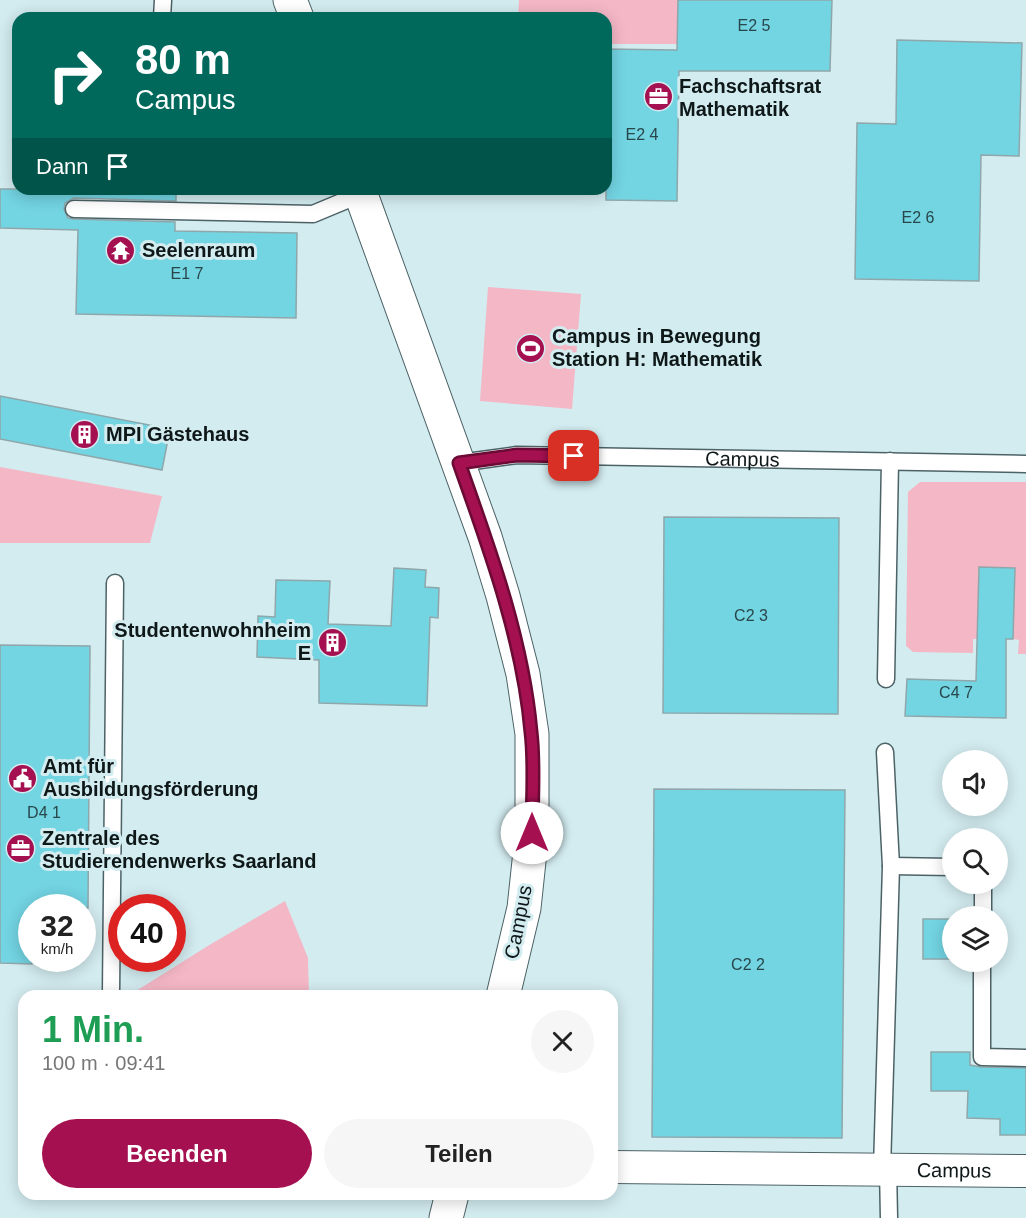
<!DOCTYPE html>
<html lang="de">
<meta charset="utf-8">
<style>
body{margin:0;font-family:Arial,sans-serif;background:#f6f6f6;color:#222;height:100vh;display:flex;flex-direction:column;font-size:22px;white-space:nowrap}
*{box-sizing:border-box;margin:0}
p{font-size:20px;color:#767676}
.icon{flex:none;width:33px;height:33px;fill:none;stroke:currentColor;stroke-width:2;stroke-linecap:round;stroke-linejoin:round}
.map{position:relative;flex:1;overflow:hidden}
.details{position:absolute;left:18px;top:990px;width:600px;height:210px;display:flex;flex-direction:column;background:#fff;border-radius:18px;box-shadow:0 3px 15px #0003}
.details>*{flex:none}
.top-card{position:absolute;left:12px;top:12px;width:600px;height:183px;border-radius:18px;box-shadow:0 3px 15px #0003;background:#00695c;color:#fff;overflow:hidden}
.controls{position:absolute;left:942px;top:750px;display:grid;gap:12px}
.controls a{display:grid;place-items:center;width:66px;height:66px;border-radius:50%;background:#fff;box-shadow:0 3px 15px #0003;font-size:30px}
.speed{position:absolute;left:18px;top:894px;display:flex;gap:12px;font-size:30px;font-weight:700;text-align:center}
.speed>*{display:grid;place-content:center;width:78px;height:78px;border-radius:50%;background:#fff;box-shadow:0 3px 15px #0003;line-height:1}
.speed small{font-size:15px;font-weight:400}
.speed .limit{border:9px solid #d22;background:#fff;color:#111}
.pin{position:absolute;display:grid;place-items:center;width:51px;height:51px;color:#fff;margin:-26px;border-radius:12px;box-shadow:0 3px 9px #0006}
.me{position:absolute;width:66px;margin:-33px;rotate:0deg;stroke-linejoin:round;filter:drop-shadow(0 0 4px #0008)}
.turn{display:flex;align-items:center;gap:21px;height:126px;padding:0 24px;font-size:27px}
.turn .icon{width:78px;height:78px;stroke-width:2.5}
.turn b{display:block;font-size:42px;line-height:51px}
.then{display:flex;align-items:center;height:57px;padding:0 24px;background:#0003;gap:12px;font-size:22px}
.round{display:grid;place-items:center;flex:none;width:63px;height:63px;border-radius:32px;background:#f6f6f6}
.overview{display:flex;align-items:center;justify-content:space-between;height:102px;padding:0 24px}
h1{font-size:36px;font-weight:700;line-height:45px;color:#1e9e55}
.button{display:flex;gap:12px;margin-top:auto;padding:12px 24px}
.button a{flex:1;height:69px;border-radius:36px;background:#a41050;color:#fff;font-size:24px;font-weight:700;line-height:69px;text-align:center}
.button a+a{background:#f6f6f6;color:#222}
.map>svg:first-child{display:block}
.green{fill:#f4b7c5}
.building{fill:#73d4e2;stroke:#8fa7ab;stroke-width:1.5}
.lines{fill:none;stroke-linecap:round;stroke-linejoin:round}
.service-casing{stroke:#4c6266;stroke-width:19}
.minor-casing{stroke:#4c6266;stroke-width:34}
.tertiary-casing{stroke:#4c6266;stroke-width:35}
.service{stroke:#fff;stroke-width:16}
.minor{stroke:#fff;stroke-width:32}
.tertiary{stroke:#fff;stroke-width:33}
.route-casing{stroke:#6b0a34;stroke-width:15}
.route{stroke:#a41050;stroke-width:10}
.labels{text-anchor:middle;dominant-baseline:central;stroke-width:6;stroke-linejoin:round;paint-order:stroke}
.number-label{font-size:16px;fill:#28474b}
.poi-label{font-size:20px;font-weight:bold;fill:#0f1819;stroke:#d3ecf0;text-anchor:start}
.street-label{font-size:20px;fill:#0f1819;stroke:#d3ecf0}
</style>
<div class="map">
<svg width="1026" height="1218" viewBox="0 0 1026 1218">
<rect width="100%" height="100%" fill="#d3ecf0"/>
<g class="green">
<polygon points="519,0 678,0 677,44 606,44 606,18 518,18"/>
<polygon points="488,287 581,294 572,409 480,401"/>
<polygon points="0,467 162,496 150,543 0,543"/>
<polygon points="920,482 1026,482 1026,654 1018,654 1019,640 1013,639 1015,568 979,567 978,639 973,639 973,653 913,652 906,646 908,492"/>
<polygon points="285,901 308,958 309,996 128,996 211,944"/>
</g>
<g class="building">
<polygon points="678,0 832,0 830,71 679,71 677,201 606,200 606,49 677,50"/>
<polygon points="897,40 1022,43 1019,156 981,155 979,281 855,279 857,123 896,124"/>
<polygon points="0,189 176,189 176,201 74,198 65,203 64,209 68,218 74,219 175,222 175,231 297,233 296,318 76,314 78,230 0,228"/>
<polygon points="0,396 170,429 162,470 0,439"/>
<polygon points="664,517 839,518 838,714 663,713"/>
<polygon points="979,567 1015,568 1013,639 1006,639 1006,718 905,716 907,679 976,681"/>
<polygon points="394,568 426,570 425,587 439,588 438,618 430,617 427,706 319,703 319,660 257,657 258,616 275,617 276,580 330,581 328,624 391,626"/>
<polygon points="0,645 90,646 88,908 32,908 32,964 0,963"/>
<polygon points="654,789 845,790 842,1138 652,1137"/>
<rect x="923" y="919" width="29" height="40"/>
<polygon points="931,1052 970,1052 970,1065 981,1067 1026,1068 1026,1135 1000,1135 1000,1119 967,1118 968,1091 931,1091"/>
</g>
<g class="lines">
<defs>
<g id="service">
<polyline points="162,18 163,0"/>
<polyline points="74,209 313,214 361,194"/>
<path id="s1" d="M459,463L517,455L1026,464"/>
<polyline points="886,679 890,461"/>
<polyline points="891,866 952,867"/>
<polyline points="983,916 983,884"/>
<polyline points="982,962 982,1057 1026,1058"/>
<polyline points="111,994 115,583"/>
<polyline points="888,1168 889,1218"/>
<polyline points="882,1169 891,866 885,752"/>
</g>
<g id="minor">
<path id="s2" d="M612,1167L1026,1171"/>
</g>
<g id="tertiary">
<polyline points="290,0 297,18"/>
<polyline points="359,189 485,537 503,596 523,674 532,734 532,833 524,908 503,996"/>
<polyline points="446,1218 452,1194"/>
</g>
</defs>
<use href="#service" class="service-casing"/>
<use href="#minor" class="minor-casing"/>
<use href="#tertiary" class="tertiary-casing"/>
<use href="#service" class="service"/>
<use href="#minor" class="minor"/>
<use href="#tertiary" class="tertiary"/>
</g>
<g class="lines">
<defs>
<path id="route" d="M532,833C532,800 535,765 531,732C523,640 490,550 459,463L517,455L574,456"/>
</defs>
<use href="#route" class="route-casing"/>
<use href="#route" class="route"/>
</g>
<defs>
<symbol id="office-disc" viewBox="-11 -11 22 22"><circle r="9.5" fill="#a41050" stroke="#d3ecf0"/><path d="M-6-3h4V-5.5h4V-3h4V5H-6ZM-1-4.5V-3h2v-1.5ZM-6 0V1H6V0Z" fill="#fff"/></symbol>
<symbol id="temple-disc" viewBox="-11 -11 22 22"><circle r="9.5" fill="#a41050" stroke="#d3ecf0"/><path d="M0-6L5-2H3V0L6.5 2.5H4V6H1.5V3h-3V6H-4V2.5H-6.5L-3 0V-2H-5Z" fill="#fff"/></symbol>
<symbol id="stadium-disc" viewBox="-11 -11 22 22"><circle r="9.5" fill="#a41050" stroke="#d3ecf0"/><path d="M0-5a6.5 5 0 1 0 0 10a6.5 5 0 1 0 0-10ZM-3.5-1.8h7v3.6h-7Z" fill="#fff"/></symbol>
<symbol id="building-disc" viewBox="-11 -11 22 22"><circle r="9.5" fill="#a41050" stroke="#d3ecf0"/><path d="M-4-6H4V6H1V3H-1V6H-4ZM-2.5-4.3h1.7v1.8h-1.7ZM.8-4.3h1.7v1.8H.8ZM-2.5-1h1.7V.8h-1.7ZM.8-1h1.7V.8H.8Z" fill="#fff"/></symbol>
<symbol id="civic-disc" viewBox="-11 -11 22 22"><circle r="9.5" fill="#a41050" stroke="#d3ecf0"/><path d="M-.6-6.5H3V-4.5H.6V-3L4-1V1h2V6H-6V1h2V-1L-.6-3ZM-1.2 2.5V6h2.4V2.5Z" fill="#fff"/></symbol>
</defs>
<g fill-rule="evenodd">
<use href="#office-disc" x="642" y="80" width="33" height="33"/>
<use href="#temple-disc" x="104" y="234" width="33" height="33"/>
<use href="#stadium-disc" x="514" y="332" width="33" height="33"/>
<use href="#building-disc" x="68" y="418" width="33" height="33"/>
<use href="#building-disc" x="316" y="626" width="33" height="33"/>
<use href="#civic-disc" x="6" y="762" width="33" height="33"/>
<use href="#office-disc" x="4" y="832" width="33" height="33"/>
</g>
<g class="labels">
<g class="number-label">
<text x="754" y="25">E2 5</text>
<text x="642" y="134">E2 4</text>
<text x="918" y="217">E2 6</text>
<text x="187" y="273">E1 7</text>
<text x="751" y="615">C2 3</text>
<text x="956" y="692">C4 7</text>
<text x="44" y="812">D4 1</text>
<text x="748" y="964">C2 2</text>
</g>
<g class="poi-label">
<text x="679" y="86">Fachschaftsrat<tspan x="679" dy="23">Mathematik</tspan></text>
<text x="142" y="250">Seelenraum</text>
<text x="552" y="336">Campus in Bewegung<tspan x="552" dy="23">Station H: Mathematik</tspan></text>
<text x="106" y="434">MPI Gästehaus</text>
<text x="311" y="630" text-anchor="end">Studentenwohnheim<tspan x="311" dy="23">E</tspan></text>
<text x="43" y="766">Amt für<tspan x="43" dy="23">Ausbildungsförderung</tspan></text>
<text x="42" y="838">Zentrale des<tspan x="42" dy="23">Studierendenwerks Saarland</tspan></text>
</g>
<g class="street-label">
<text stroke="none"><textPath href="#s1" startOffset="284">Campus</textPath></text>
<text transform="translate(518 922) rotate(-79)">Campus</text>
<text stroke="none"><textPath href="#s2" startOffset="342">Campus</textPath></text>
</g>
</g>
</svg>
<div class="controls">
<a><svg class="icon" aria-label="sound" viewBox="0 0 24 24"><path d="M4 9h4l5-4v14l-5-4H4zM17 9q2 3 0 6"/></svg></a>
<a><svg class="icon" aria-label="search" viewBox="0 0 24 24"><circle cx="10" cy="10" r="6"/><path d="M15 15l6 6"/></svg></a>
<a><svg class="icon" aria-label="layers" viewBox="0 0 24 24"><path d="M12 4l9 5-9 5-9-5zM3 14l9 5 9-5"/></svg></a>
</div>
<div class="speed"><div>32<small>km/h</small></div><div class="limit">40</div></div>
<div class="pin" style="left:574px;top:456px;background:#d93025"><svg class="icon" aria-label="arrive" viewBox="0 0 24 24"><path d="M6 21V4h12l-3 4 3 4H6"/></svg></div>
<svg class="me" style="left:532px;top:833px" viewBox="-20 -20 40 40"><circle r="19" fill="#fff"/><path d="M0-13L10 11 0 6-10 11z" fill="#a41050"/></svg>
<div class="top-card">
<div class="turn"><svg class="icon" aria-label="right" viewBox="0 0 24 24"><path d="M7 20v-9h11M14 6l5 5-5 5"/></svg><div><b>80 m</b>Campus</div></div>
<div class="then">Dann<svg class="icon" aria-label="arrive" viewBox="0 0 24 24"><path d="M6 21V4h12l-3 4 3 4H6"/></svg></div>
</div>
<section class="details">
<div class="overview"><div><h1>1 Min.</h1><p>100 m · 09:41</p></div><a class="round"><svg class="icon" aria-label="close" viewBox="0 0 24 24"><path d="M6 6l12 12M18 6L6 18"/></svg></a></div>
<div class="button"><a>Beenden</a><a>Teilen</a></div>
</section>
</div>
